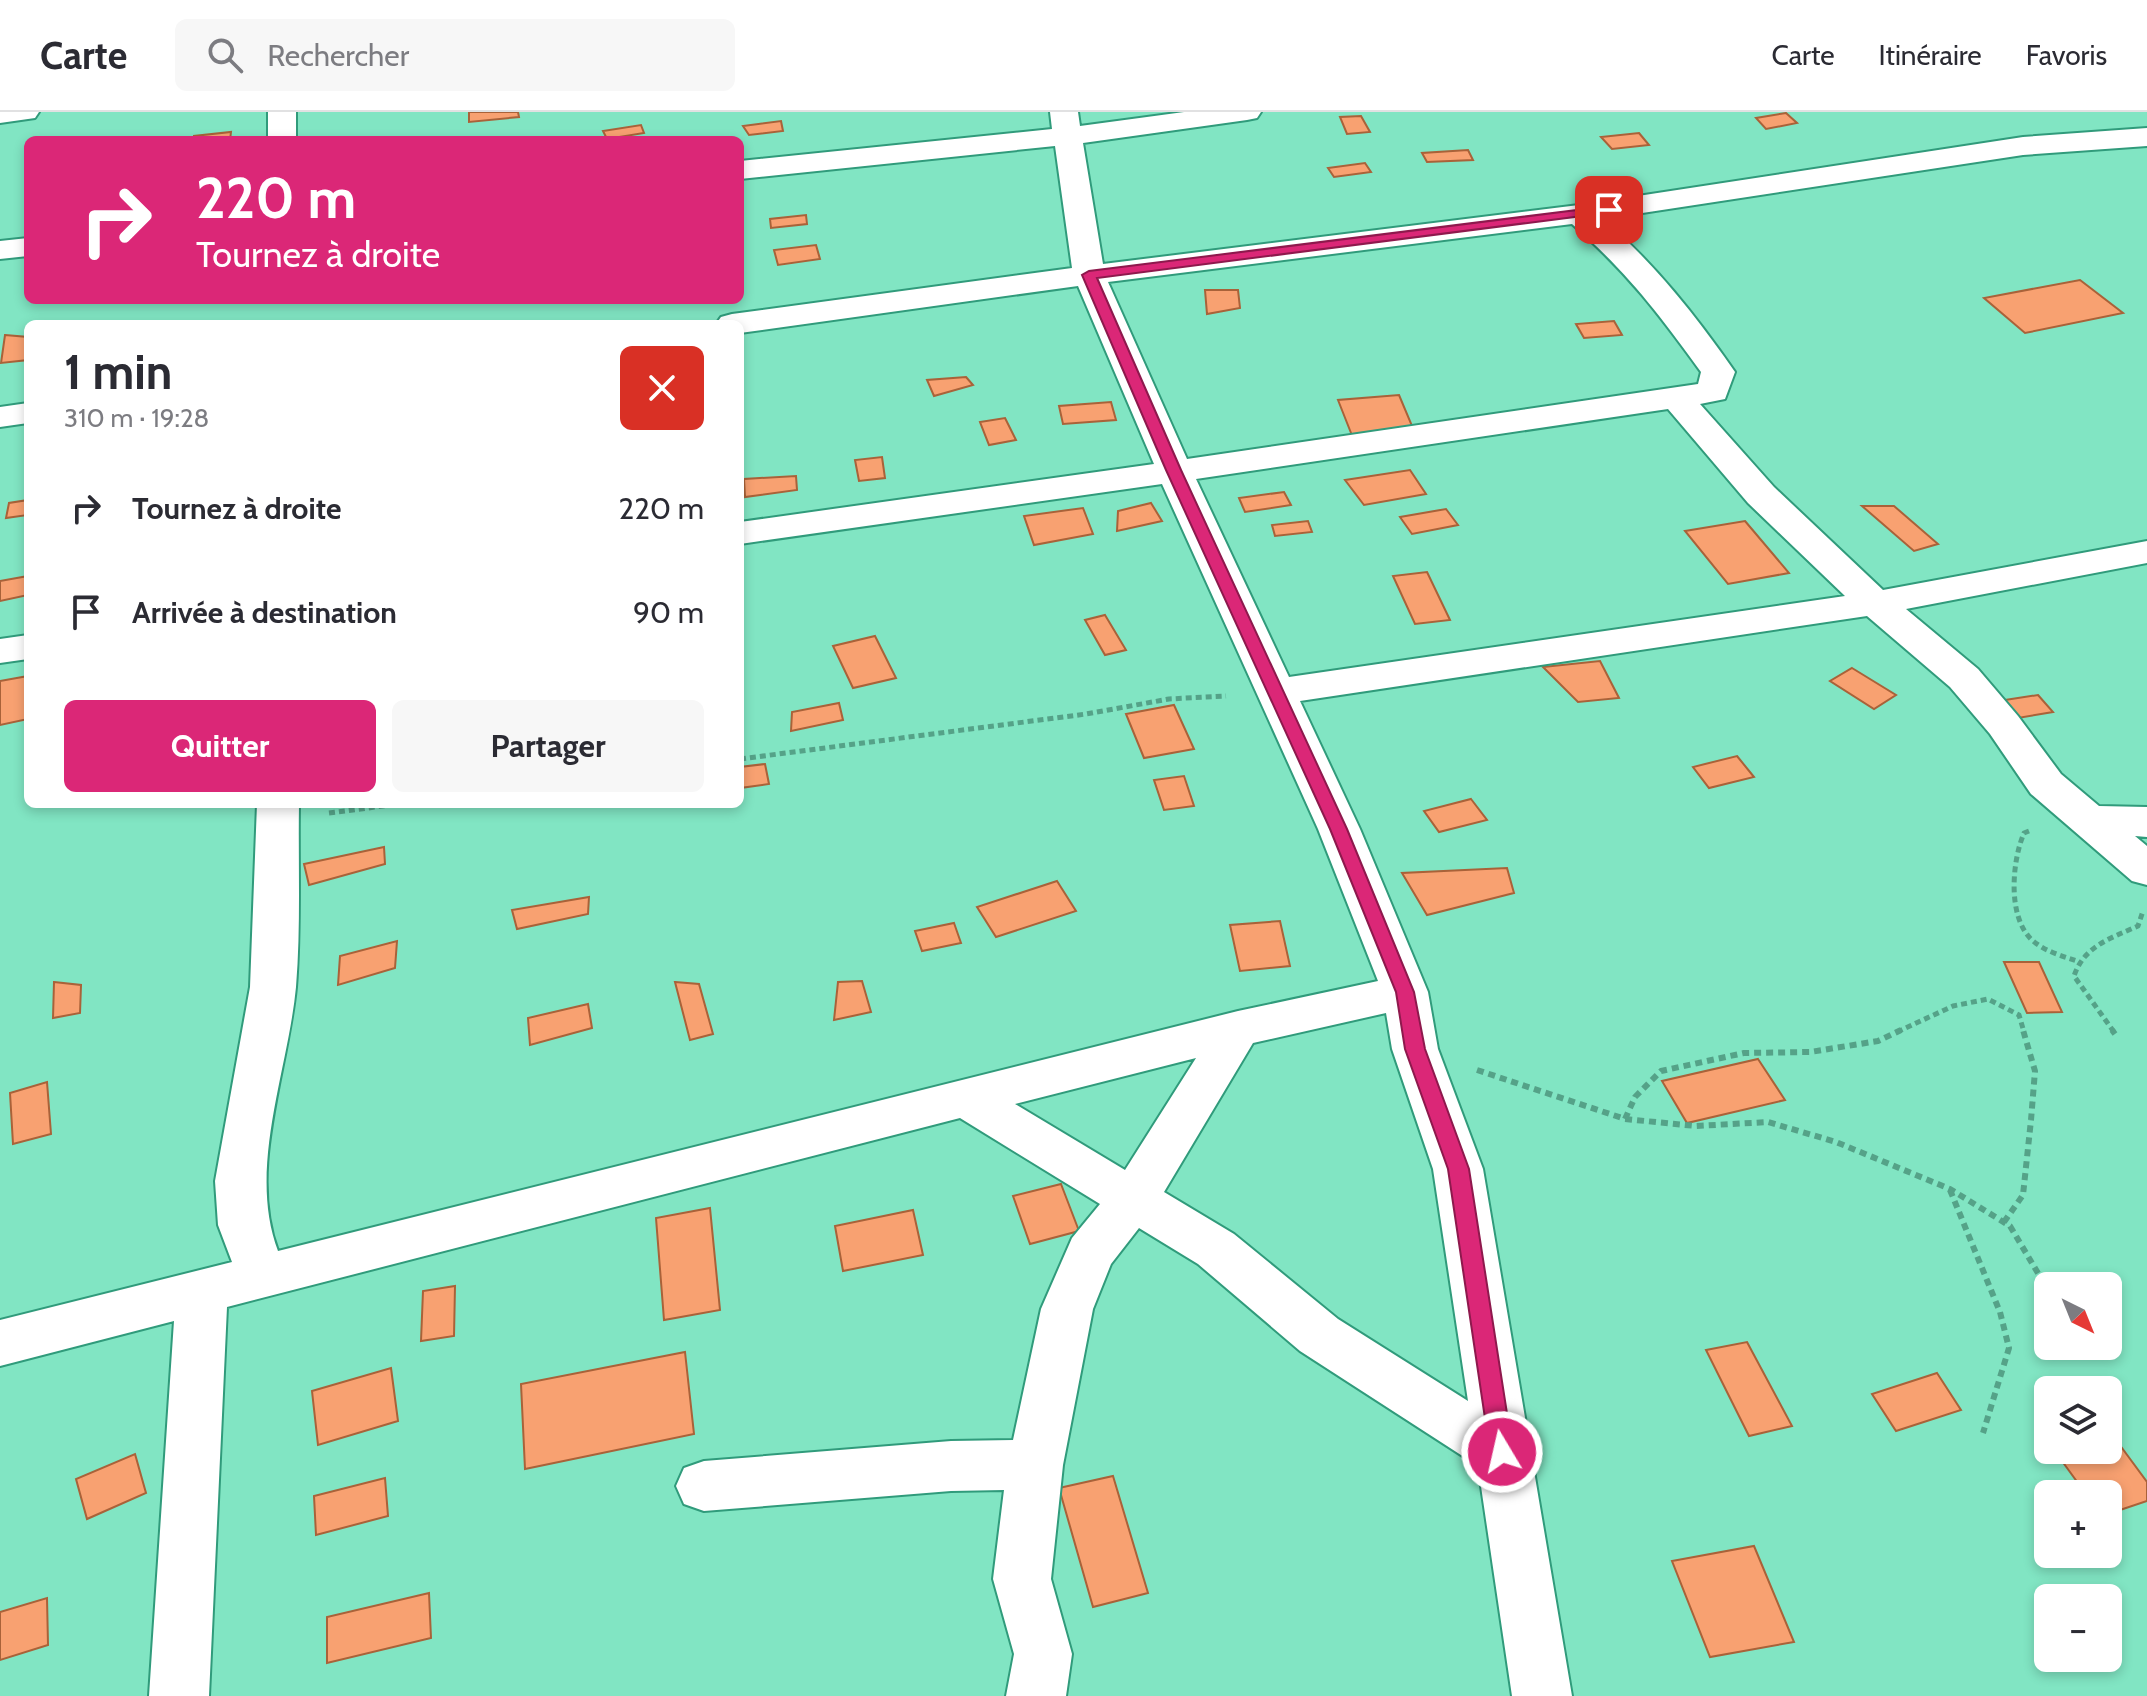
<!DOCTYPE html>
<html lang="fr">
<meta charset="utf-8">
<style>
body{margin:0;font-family:Cabin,sans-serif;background:#f7f7f7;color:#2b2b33;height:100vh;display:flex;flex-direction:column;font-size:30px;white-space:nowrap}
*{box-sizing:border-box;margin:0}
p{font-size:26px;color:#7c7c81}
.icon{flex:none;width:44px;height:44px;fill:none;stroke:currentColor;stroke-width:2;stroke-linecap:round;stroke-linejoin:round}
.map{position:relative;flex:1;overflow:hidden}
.side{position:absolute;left:24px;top:208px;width:720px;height:488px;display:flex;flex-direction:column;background:#fff;border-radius:12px;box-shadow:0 4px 12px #0003}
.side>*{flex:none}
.hud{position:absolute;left:24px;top:24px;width:720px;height:168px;border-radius:12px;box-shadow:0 4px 12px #0003;background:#db2777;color:#fff;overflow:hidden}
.needle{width:52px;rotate:137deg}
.controls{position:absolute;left:2034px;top:1160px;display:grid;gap:16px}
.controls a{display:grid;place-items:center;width:88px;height:88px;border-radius:12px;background:#fff;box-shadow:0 4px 12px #0003;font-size:40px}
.pin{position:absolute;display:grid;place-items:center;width:68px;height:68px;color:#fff;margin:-34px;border-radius:16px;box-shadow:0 4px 12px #0006}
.me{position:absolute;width:88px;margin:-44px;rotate:351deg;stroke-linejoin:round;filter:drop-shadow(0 0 6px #0008)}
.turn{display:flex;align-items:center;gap:28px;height:168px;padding:0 40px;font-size:36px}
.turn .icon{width:104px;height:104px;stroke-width:2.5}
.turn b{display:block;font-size:56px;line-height:68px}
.round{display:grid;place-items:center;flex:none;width:84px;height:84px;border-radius:12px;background:#f7f7f7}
.summary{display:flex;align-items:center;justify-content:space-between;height:136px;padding:0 40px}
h1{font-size:48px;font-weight:800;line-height:60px}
.cta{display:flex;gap:16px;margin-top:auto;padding:16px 40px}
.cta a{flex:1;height:92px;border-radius:12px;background:#db2777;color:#fff;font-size:32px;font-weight:800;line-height:92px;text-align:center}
.cta a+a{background:#f7f7f7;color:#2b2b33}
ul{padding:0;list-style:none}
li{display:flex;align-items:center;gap:24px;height:104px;padding:0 40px}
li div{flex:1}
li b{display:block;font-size:30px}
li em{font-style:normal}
header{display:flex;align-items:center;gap:48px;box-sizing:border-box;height:112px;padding:0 40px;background:#fff;border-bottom:2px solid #e1e1e2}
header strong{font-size:38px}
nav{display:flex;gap:44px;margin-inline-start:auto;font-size:28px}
.search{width:560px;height:72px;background:#f7f7f7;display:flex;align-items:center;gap:20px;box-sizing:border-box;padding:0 28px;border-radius:12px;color:#7c7c81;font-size:30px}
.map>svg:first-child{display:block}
.building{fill:#f8a171;stroke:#a96239;stroke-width:2}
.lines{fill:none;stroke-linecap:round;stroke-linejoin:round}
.minor-casing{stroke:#309b7b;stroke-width:4}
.path-far1{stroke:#55a288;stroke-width:5;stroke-dasharray:6 4;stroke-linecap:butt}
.path{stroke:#55a288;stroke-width:6;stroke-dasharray:7 5;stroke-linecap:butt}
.minor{fill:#fff;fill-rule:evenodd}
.route{fill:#db2777;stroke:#8e194d;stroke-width:2}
</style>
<header>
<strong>Carte</strong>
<div class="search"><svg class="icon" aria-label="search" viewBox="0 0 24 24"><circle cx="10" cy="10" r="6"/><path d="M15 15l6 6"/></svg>Rechercher</div>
<nav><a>Carte</a><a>Itinéraire</a><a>Favoris</a></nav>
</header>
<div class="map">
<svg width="2147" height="1584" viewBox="0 0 2147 1584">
<rect width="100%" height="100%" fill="#81e5c3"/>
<g class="building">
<polygon points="469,0 518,0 519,5 469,10"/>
<polygon points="1786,1 1797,11 1766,17 1756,6"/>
<polygon points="1361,4 1370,20 1347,22 1340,5"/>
<polygon points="781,9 783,19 749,23 743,14"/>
<polygon points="641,13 644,21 607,27 603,19"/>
<polygon points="231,20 230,28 194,28 194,24"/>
<polygon points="1639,21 1649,33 1612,37 1601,25"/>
<polygon points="1468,38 1473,48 1427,50 1422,41"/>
<polygon points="1365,51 1371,60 1334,65 1328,56"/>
<polygon points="806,103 807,112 771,116 770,107"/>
<polygon points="816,133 820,147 778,153 774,138"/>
<polygon points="2080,168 2123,201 2025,221 1984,186"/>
<polygon points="1205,178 1238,178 1240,196 1207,202"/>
<polygon points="1614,209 1622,223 1584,226 1576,212"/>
<polygon points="5,223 28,225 28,248 1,251"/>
<polygon points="966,265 973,273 934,284 927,268"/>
<polygon points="1399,283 1415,321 1353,326 1338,288"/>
<polygon points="1111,290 1116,308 1063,312 1059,294"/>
<polygon points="1005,306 1016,328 989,333 980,310"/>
<polygon points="882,345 885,366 859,369 855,348"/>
<polygon points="1410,358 1426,382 1364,393 1345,368"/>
<polygon points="796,364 797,378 745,385 744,367"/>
<polygon points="1284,380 1291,393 1245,400 1239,386"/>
<polygon points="28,388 28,403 6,406 9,391"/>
<polygon points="1151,391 1162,409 1117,419 1118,399"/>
<polygon points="1862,394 1894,394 1938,432 1914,439"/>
<polygon points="1083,396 1093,422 1034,433 1024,404"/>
<polygon points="1446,397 1458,413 1412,422 1400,405"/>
<polygon points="1308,409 1312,420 1275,424 1272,413"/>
<polygon points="1745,409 1789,461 1728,472 1685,419"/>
<polygon points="1427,460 1450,508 1415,512 1393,464"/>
<polygon points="28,464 28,483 0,489 0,469"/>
<polygon points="1105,503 1126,538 1105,543 1085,508"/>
<polygon points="875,524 896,566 853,576 833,534"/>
<polygon points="1600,549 1619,586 1578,590 1543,555"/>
<polygon points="1852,556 1896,583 1874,597 1830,569"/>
<polygon points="28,564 28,607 0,613 0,569"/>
<polygon points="2038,583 2053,600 2018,606 2005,588"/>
<polygon points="839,591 843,608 791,619 792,600"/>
<polygon points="1174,593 1194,637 1144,646 1126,602"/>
<polygon points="1737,644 1754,665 1709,676 1693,655"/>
<polygon points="765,652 769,672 740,676 740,655"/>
<polygon points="1184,664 1194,694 1164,698 1154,668"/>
<polygon points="1471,687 1487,708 1439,720 1424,699"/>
<polygon points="384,735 385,752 309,773 304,752"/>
<polygon points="1507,756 1514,781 1427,803 1402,761"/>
<polygon points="1057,769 1076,799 996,825 977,795"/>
<polygon points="589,785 588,802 517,817 512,798"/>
<polygon points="1280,809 1290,854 1240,859 1230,813"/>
<polygon points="954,811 961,831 922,839 915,819"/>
<polygon points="397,829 395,856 338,873 340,844"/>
<polygon points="2004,850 2039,850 2062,900 2027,901"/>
<polygon points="862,869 871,900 834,908 838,870"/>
<polygon points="54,870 81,873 80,901 53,906"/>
<polygon points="675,870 699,872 713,922 690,928"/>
<polygon points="588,892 592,916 530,933 528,906"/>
<polygon points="1758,947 1785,988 1687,1011 1662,969"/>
<polygon points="47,970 51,1022 13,1032 10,981"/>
<polygon points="1061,1072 1079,1119 1030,1132 1013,1084"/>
<polygon points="710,1096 720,1198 664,1208 656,1106"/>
<polygon points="913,1098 923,1143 843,1159 835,1114"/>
<polygon points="455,1174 454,1224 421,1229 423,1179"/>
<polygon points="1747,1230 1792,1314 1749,1324 1706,1238"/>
<polygon points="685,1240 694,1322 525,1357 521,1272"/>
<polygon points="391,1256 398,1309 318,1333 312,1279"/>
<polygon points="1937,1261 1961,1298 1896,1319 1872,1282"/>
<polygon points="2108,1317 2147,1370 2147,1389 2108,1402 2108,1382 2086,1382 2054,1338 2108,1338"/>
<polygon points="135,1342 146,1381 87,1407 76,1367"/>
<polygon points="1113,1364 1148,1481 1093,1495 1059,1376"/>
<polygon points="385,1366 388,1404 316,1423 314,1384"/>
<polygon points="1754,1434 1794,1530 1710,1545 1672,1449"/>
<polygon points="429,1481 431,1526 327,1551 327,1505"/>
<polygon points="47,1486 48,1533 0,1548 0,1500"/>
</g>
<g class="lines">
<defs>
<g id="minor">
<polygon points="0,0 39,0 35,6 0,11"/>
<rect x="268" y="0" width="28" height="28"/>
<path d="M1050,0H1078L1080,14L1184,0H1261L1257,6L1247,8L1083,31L1103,152L1579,93L2023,25L2147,16V34L2023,43L1603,107C1655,152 1696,204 1735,260L1725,287L1700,292L1774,375L1883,478L2147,429V451L1906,497L1978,557L2018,604L2061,662L2099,694L2147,695V725L2135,724L2147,734V773L2132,769L2031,682L1990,622L1950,575L1867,504L1300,589L1360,717L1428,880L1438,937L1483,1057L1572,1584H1512L1478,1354L1300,1239L1198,1152L1139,1116L1111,1152L1093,1197L1063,1353L1051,1467L1072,1542L1066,1584H1006L1014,1542L993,1467L1004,1378L951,1379L704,1399L684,1392L676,1374L684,1356L704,1349L951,1329L1013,1328L1041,1197L1072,1126L1100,1092L960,1006L227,1195L209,1584H149L174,1209L0,1254V1208L232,1150L218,1113L215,1069L250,875L257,692H299C298,752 301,815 296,875C288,960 247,1057 278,1139L1238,899L1378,869L1318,717L1162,372L740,432V410L1154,352L1078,174L740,221V212H716L721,205L732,202L1072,156L1055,34L740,67V49L1052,17ZM1572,112C1627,160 1659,202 1701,260L1698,272L1187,347L1108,170ZM1668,297L1748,391L1845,484L1289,565L1196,367ZM1386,901L1392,937L1433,1057L1468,1289L1338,1207L1234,1122L1164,1080L1253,931ZM1196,946L1125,1058L1015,992Z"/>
<polygon points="28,126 28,144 0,147 0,129"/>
<polygon points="28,291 28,311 0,315 0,295"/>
<polygon points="28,523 28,547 0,551 0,527"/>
</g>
</defs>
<use href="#minor" class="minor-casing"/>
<g class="path-far1">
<polyline points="740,647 1086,602 1169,587 1226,584"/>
<polyline points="329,701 399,692"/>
<path d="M2029,719L2024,721C2012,749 2007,805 2032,828C2044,839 2062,844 2077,849"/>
<polyline points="1897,920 1953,894 1988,887 2019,903 2024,920"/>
<path d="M2114,920L2074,864C2084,834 2111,826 2138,814L2143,799"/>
</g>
<g class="path">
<polyline points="2112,918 2115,922"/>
<polyline points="1477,958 1625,1007 1696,1014 1768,1010 1836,1030 1950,1077 2010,1114 2048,1178"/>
<polyline points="1625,1007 1635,985 1661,959 1744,941 1810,940 1878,929 1901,918"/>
<polyline points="1950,1078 2000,1200 2009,1236 1983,1321"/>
<polyline points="2004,1110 2023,1083 2031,1008 2035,959 2023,918"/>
<polyline points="2081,1234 2087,1246"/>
</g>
<use href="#minor" class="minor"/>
</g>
<polygon class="route" points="1609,94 1613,95 1613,100 1097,166 1181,358 1347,717 1414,880 1425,937 1469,1057 1513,1340 1510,1347 1502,1350 1494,1347 1490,1340 1448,1057 1405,937 1396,880 1330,717 1166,358 1082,163 1089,159"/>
</svg>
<div class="controls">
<a><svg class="needle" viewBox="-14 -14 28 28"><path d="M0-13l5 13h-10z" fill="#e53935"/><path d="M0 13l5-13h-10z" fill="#7c7c81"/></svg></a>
<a><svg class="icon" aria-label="layers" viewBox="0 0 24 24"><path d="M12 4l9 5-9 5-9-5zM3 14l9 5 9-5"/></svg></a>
<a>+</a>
<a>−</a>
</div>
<div class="pin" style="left:1609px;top:98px;background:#d93025"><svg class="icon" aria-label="arrive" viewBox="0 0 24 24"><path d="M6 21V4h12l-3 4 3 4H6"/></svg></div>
<svg class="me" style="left:1502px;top:1340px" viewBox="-20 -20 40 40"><circle r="17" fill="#db2777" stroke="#fff" stroke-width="3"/><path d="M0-11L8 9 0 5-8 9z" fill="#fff"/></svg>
<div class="hud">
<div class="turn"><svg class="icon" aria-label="right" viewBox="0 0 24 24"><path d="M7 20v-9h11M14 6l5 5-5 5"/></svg><div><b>220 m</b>Tournez à droite</div></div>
</div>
<section class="side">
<div class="summary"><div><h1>1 min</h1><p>310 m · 19:28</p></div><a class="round" style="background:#d93025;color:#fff"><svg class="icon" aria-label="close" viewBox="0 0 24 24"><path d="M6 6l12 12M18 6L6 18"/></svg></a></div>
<ul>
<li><svg class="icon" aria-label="right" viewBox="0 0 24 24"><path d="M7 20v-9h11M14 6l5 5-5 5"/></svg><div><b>Tournez à droite</b></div><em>220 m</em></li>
<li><svg class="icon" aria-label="arrive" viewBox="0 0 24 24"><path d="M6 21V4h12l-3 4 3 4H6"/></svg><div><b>Arrivée à destination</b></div><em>90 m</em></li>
</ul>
<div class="cta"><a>Quitter</a><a>Partager</a></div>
</section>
</div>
